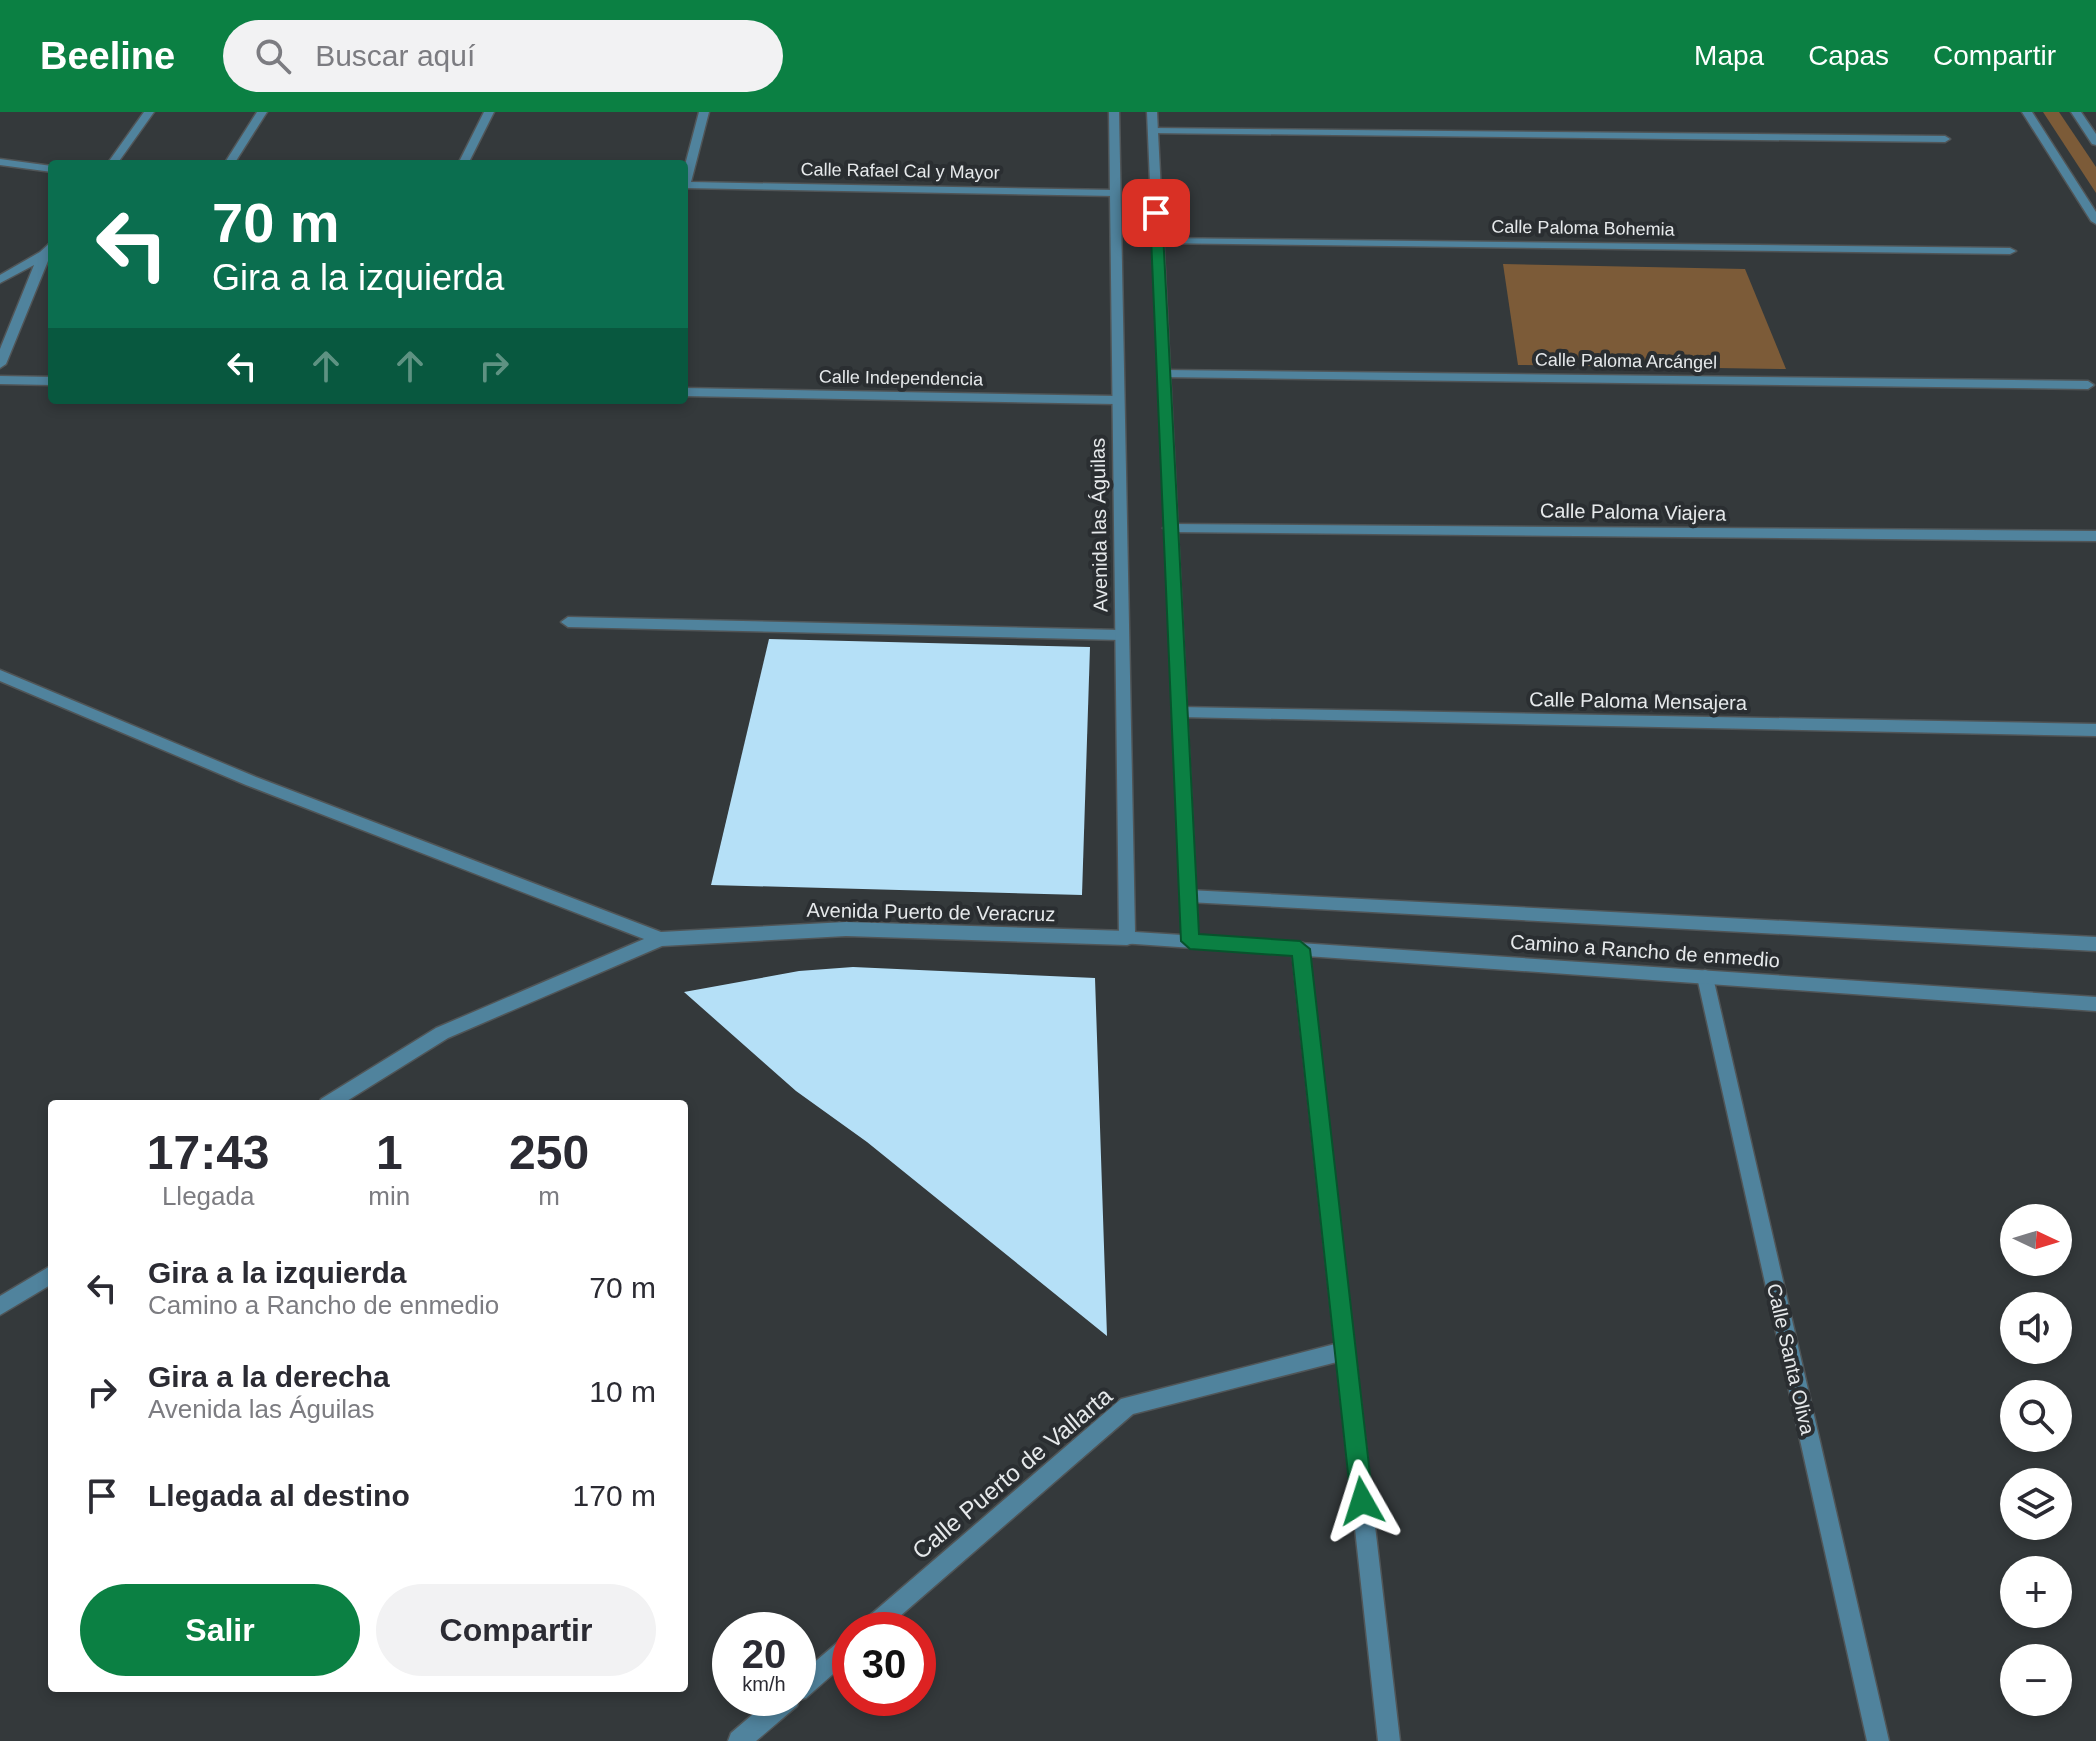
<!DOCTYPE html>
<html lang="es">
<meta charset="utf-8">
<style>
body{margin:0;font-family:Helvetica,sans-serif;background:#f2f2f3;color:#2b2b33;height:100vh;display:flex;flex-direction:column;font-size:30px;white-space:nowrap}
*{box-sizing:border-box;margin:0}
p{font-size:26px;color:#7c7c81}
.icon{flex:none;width:44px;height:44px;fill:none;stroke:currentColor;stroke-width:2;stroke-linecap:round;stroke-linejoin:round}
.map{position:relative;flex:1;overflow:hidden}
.side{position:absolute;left:48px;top:988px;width:640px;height:592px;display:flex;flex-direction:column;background:#fff;border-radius:8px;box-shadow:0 4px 12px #0003}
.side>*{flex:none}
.banner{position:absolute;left:48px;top:48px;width:640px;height:244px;border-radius:8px;box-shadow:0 4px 12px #0003;background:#0b6e4f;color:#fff;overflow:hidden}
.needle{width:52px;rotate:94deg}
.tools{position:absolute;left:2000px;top:1092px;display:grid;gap:16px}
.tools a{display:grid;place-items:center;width:72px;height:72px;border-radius:50%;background:#fff;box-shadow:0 4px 12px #0003;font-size:40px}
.speed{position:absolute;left:712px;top:1500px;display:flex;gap:16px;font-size:40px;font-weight:700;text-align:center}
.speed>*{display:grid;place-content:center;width:104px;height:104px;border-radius:50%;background:#fff;box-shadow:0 4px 12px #0003;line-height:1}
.speed small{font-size:20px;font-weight:400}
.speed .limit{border:12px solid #d22;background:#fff;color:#111}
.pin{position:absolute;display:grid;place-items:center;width:68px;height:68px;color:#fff;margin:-34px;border-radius:16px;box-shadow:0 4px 12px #0006}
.me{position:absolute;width:88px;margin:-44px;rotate:354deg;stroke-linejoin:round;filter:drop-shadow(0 0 6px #0008)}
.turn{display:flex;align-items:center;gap:28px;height:168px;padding:0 32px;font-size:36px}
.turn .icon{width:104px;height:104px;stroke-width:2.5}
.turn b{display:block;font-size:56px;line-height:68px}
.lanes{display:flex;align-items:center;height:76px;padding:0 32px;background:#0003;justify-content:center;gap:40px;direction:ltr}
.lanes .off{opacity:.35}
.eta{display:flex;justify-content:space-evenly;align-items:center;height:136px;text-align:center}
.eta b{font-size:48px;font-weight:700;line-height:56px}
.button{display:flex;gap:16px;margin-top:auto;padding:16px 32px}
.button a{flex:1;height:92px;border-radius:48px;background:#0b8043;color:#fff;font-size:32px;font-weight:700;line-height:92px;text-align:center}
.button a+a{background:#f2f2f3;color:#2b2b33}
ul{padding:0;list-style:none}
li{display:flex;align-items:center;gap:24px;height:104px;padding:0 32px}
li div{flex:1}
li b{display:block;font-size:30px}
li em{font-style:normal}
header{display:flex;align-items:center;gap:48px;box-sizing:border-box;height:112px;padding:0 40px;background:#0b8043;color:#fff}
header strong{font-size:38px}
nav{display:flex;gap:44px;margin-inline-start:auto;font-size:28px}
.search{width:560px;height:72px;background:#f2f2f3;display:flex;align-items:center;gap:20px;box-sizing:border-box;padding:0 28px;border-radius:44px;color:#7c7c81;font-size:30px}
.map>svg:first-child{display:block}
.green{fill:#7c5b38}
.building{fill:#b5e0f7}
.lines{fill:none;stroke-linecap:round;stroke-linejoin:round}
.minor-casing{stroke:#505557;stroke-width:3}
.tertiary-casing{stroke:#505557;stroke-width:3}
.minor{fill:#50839d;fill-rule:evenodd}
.tertiary{fill:#50839d;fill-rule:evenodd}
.route{fill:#0b8043;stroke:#07532c;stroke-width:2}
.labels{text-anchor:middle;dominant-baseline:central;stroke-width:8;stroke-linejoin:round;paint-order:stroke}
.far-street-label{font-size:18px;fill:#e6e9eb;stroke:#2a2e31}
.street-label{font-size:20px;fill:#e6e9eb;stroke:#2a2e31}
.near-street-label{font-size:24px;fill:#e6e9eb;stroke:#2a2e31}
</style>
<header>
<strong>Beeline</strong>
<div class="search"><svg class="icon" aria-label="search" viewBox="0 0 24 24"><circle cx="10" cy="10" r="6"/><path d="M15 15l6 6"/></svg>Buscar aquí</div>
<nav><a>Mapa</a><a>Capas</a><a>Compartir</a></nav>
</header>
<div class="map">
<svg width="2096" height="1629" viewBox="0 0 2096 1629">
<rect width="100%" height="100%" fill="#34393b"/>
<g class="green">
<polygon points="2043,0 2059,0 2096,55 2096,81"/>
<polygon points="1503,152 1745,157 1786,257 1518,253"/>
</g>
<g class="building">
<polygon points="769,527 1090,535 1082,783 711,773"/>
<polygon points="853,855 1095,866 1107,1224 867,1030 796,979 684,880 799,859"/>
</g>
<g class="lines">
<defs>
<g id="minor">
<polygon points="144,0 154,0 117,52 107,52"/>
<polygon points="257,0 267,0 234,52 224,52"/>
<polygon points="484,0 494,0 468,52 458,52"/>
<polygon points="699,0 709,0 691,70 1115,78 1120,81 1115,84 684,76 684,57"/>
<polygon points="1153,16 1945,24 1950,27 1945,30 1149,21 1149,17"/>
<polygon points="0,47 52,54 52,60 0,53"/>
<polygon points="1157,126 2010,136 2016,139 2010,142 1153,131 1153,127"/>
<polygon points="52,129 52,139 6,252 0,256 0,237 34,153 0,171 0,163 40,140"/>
<polygon points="1165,258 2088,269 2094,273 2088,277 1161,265 1159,262"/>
<polygon points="0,264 52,265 52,273 0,272"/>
<polygon points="684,276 1116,284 1122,288 1116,292 684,284"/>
<polygon points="1170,412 2096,419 2096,429 1170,420 1163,416"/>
<polygon points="568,505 1121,518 1128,523 1121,528 568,515 561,510"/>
<polygon points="0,558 256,665 661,820 846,810 1127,819 1133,821 1135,826 1133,831 1127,833 846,824 662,834 448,926 342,992 318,992 321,987 436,916 644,827 246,673 0,569"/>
<polygon points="1180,595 2096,612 2096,624 1180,605 1173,600"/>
<polygon points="1188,778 2096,825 2096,839 1188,790 1182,789 1180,784 1182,779"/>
<polygon points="1300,830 1306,832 1308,837 1400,1629 1378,1629 1337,1250 1133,1302 884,1518 857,1518 861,1511 1121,1287 1335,1232 1292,837 1294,832"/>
<polygon points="1705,858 1711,860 1713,865 1889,1629 1867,1629 1697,865 1699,860"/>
<polygon points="52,1153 52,1172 0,1203 0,1184"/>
<polygon points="850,1522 850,1547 806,1586 799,1588 797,1594 756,1629 728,1629 731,1621 772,1586 798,1586 798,1564 843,1526"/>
</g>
<g id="tertiary">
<polygon points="1109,0 1119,0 1135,820 1182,823 1147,0 1157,0 1198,824 2096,885 2096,899 1121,831 1119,826"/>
<polygon points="2022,0 2032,0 2096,100 2096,112 2091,109"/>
<polygon points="2071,0 2081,0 2096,22 2096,33 2092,32"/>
</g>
</defs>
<use href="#minor" class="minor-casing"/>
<use href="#tertiary" class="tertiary-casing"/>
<use href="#minor" class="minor"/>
<use href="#tertiary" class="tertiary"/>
</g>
<polygon class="route" points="1156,97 1162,101 1199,822 1300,829 1310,837 1373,1389 1370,1397 1362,1400 1354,1397 1351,1389 1292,844 1190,837 1181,829 1150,101"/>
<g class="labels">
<g class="far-street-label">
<text transform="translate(900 59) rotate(1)">Calle Rafael Cal y Mayor</text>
<text transform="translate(1583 116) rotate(1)">Calle Paloma Bohemia</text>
<text transform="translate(1626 249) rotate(1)">Calle Paloma Arcángel</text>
<text transform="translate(901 266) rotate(1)">Calle Independencia</text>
</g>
<g class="street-label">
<text transform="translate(1633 400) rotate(1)">Calle Paloma Viajera</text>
<text transform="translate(1099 413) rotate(-91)">Avenida las Águilas</text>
<text transform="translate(1638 589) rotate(1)">Calle Paloma Mensajera</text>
<text transform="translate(931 800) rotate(1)">Avenida Puerto de Veracruz</text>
<text transform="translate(1645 839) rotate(4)">Camino a Rancho de enmedio</text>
<text transform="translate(1791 1247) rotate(77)">Calle Santa Oliva</text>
</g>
<g class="near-street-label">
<text transform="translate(1012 1361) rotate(-40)">Calle Puerto de Vallarta</text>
</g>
</g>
</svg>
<div class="tools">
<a><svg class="needle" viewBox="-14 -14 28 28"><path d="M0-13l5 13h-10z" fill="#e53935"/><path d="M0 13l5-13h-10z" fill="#7c7c81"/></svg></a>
<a><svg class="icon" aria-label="sound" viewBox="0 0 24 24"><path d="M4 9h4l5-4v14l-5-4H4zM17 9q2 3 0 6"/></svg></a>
<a><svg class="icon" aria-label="search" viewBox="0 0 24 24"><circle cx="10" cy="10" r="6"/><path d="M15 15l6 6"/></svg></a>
<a><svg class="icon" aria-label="layers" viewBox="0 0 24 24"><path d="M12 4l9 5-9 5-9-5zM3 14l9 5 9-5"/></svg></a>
<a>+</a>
<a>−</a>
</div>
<div class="speed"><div>20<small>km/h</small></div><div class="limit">30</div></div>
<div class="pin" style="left:1156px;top:101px;background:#d93025"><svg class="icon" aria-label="arrive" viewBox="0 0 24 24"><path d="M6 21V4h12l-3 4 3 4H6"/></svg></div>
<svg class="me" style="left:1362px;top:1389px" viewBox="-20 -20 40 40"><path d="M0-17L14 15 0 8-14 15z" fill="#0b8043" stroke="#fff" stroke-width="4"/></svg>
<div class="banner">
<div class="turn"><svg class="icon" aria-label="left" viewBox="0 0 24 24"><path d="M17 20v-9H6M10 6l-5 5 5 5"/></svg><div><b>70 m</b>Gira a la izquierda</div></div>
<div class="lanes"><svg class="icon" aria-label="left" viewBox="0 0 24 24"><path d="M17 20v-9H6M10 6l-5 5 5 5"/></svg><svg class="icon off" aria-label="ahead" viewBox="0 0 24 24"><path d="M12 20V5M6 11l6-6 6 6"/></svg><svg class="icon off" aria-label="ahead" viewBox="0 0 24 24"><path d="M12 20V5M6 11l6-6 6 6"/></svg><svg class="icon off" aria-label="right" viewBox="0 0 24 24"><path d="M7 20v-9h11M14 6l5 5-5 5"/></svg></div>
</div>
<section class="side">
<div class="eta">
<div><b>17:43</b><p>Llegada</p></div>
<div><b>1</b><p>min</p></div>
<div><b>250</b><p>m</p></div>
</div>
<ul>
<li><svg class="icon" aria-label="left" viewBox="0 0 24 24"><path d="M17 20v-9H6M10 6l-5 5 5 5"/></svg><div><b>Gira a la izquierda</b><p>Camino a Rancho de enmedio</p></div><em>70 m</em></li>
<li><svg class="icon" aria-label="right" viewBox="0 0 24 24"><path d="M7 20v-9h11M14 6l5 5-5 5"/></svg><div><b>Gira a la derecha</b><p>Avenida las Águilas</p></div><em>10 m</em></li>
<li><svg class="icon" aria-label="arrive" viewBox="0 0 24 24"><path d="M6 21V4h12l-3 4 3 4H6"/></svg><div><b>Llegada al destino</b></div><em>170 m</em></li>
</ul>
<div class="button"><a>Salir</a><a>Compartir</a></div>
</section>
</div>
